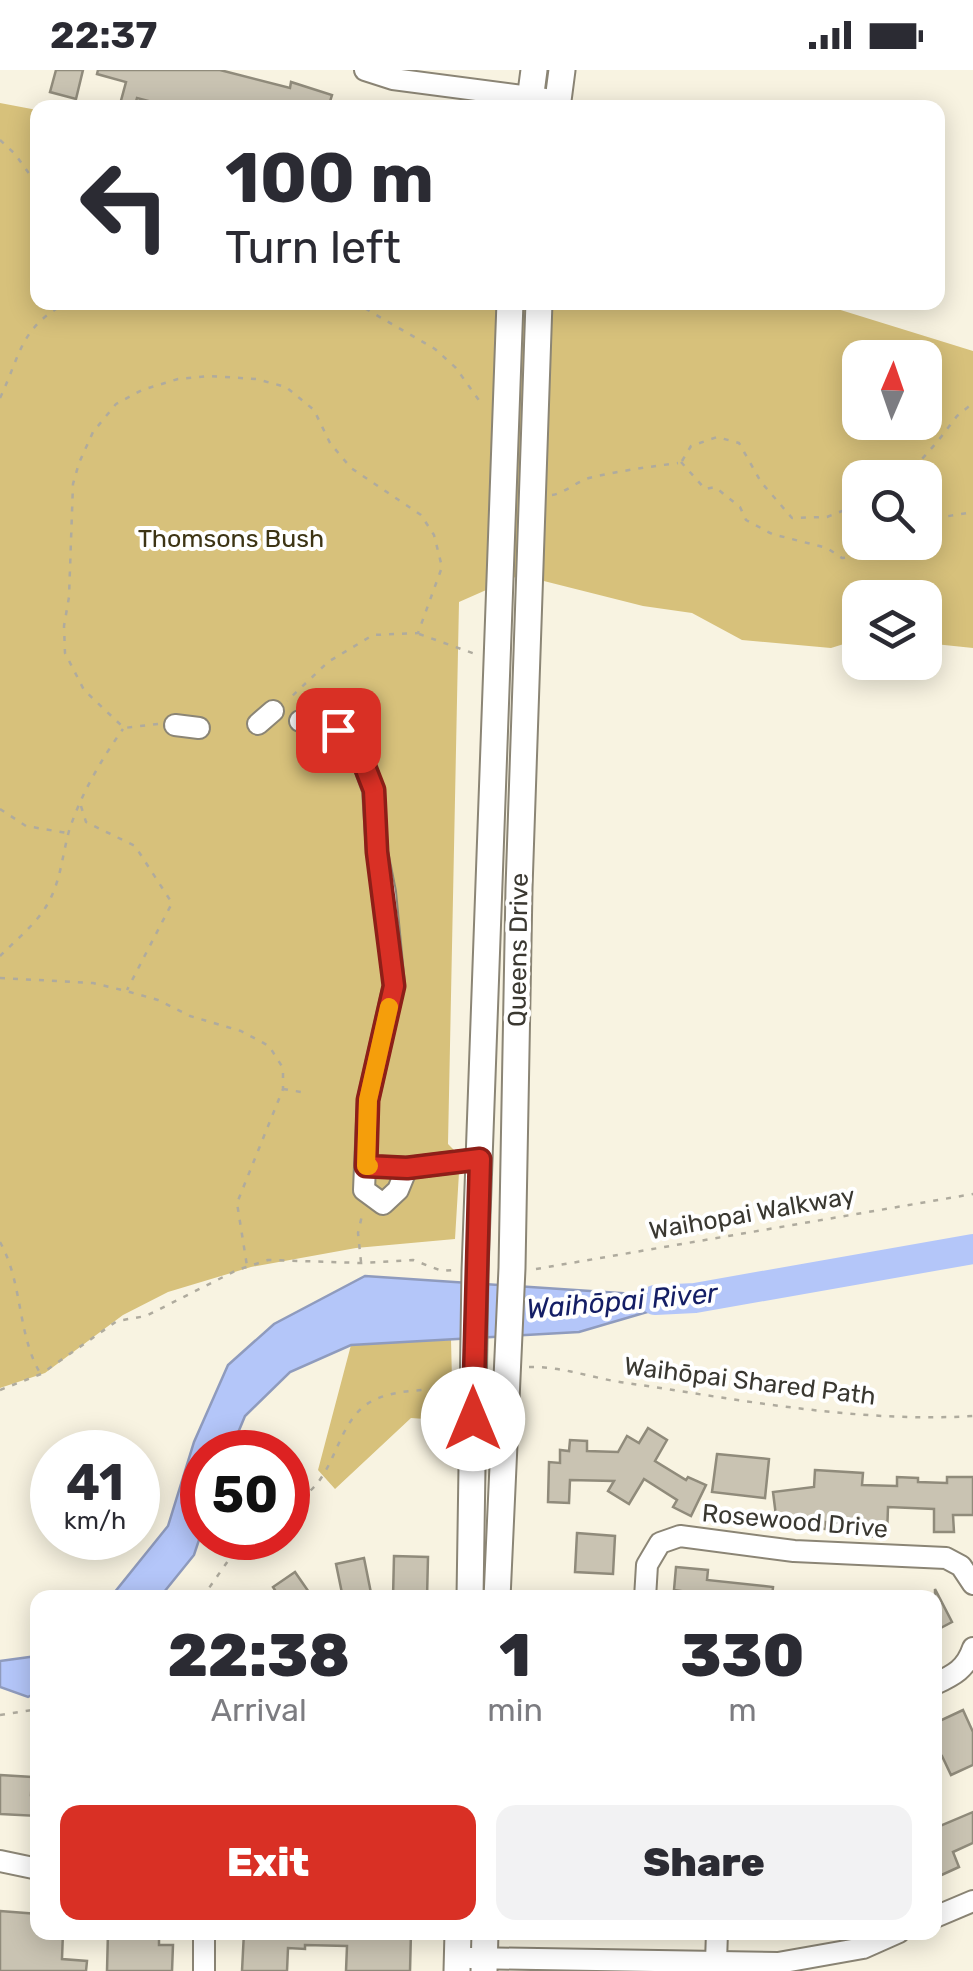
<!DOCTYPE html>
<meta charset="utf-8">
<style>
body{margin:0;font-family:Rubik,sans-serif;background:#f2f2f3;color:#2b2b33;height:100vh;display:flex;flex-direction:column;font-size:38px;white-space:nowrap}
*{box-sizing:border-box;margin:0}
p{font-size:32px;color:#7c7c81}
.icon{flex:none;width:55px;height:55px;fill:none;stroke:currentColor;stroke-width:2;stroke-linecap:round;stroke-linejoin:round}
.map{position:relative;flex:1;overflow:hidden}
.panel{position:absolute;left:30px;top:1520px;width:912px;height:350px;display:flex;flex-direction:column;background:#fff;border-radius:20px;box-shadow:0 5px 25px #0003}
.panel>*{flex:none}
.guide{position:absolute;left:30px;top:30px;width:915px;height:210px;border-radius:20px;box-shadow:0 5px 25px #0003;background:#fff;color:#2b2b33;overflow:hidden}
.needle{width:65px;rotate:2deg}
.tools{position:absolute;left:842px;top:270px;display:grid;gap:20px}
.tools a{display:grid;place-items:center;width:100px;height:100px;border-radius:20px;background:#fff;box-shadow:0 5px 25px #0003;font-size:50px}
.speed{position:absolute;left:30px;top:1360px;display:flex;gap:20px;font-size:50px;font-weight:700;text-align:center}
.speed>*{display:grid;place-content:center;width:130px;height:130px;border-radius:50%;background:#fff;box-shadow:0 5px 25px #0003;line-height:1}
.speed small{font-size:25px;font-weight:400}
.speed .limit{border:15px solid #d22;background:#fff;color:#111}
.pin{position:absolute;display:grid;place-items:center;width:85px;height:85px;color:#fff;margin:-42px;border-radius:20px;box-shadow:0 5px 15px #0006}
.me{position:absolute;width:110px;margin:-55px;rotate:0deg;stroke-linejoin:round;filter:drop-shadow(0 0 8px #0008)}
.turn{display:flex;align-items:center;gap:35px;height:210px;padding:0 30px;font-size:45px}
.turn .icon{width:130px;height:130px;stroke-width:2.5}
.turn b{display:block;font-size:70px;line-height:85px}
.eta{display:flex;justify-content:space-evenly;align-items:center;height:170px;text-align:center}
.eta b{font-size:60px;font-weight:800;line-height:70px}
.action{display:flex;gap:20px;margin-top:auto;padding:20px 30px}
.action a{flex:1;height:115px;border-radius:20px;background:#d93025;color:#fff;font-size:40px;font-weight:800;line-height:115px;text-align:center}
.action a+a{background:#f2f2f3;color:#2b2b33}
.status{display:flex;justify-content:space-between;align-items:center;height:70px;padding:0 50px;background:#fff;direction:ltr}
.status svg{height:28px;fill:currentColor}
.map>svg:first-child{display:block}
.green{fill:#d7c17b;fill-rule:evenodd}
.water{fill:#b4c6f9;stroke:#8f9bbd;stroke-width:2.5}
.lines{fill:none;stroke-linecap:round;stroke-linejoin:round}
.river{stroke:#b4c6f9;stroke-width:30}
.building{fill:#c9c3b2;stroke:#908b7b;stroke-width:2.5}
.minor-casing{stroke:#8b8575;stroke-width:24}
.major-casing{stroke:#8b8575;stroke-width:29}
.path{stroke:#afab9e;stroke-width:2.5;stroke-dasharray:5 8;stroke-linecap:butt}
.minor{stroke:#fff;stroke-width:20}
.major{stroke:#fff;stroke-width:25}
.route-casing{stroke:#8d1f18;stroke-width:25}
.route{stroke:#d93025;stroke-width:18}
.slow{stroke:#f59e0b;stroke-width:18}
.labels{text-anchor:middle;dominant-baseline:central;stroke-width:8;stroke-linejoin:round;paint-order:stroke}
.park-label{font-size:25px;fill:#3d3414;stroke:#fff}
.street-label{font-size:25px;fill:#3a3831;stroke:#fff}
.water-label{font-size:28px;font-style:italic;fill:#141e65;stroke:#fff}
</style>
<div class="status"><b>22:37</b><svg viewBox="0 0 49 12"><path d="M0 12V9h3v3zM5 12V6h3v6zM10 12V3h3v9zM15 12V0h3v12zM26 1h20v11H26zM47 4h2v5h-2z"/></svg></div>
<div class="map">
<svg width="973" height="1901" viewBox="0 0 973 1901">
<rect width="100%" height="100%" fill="#f8f3e1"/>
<g class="green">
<path d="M0,33L37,40L38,232L818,233L973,281V578L925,573V528H860V569L831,578L742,570L692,543L643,536L520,505L459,532L448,1074L460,1086L455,1169L356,1178L251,1197L168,1222L123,1245L45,1303L0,1318ZM860,288H925V352H860ZM860,408H925V472H860Z"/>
<polygon points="451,1270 453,1351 411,1348 335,1419 318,1400 351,1275"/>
</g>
<g class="water">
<polygon points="365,1206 695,1228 579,1262 351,1275 290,1302 245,1346 230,1382 202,1382 202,1461 194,1485 160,1527 110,1528 168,1456 194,1372 228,1295 274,1254"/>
<polygon points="37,1586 37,1622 28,1627 0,1617 0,1591"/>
</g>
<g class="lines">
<polyline class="river" points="655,1230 695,1228 973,1179"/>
</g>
<g class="building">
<polygon points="56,0 83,0 76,29 50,22"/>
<polygon points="98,0 220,0 290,18 291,12 332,25 328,38 273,38 256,34 255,38 175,38 137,28 134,38 119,38 126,12 97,4"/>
<polygon points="648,1358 667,1370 655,1391 686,1410 688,1407 706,1415 691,1446 673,1437 677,1430 644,1409 629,1434 608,1421 614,1411 570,1410 569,1433 548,1432 549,1392 560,1393 560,1380 569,1381 570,1370 587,1371 587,1381 618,1382 627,1366 639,1373"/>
<polygon points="717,1384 769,1389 765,1428 712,1422"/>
<polygon points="815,1400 863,1403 862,1415 897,1416 897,1407 918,1408 918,1412 947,1413 947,1407 973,1407 973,1445 953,1445 954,1462 934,1462 934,1439 888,1437 887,1467 865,1466 865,1455 826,1452 826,1459 807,1457 808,1450 777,1454 773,1422 814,1417"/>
<polygon points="577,1463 615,1466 613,1504 575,1502"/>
<polygon points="394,1486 428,1487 427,1528 393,1528"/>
<polygon points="364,1488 371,1523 364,1524 365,1528 343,1528 336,1494"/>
<polygon points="676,1497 708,1500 707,1510 773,1517 772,1528 680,1528 681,1521 674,1520"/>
<polygon points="295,1502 313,1528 280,1528 273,1517"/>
<polygon points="935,1519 952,1552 935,1561"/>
<polygon points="963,1640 973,1662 973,1695 951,1705 942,1686 935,1689 935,1653"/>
<polygon points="0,1705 32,1707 31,1725 38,1725 38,1746 0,1744"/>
<polygon points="973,1742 973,1773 953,1782 959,1797 935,1808 935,1758"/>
<polygon points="0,1841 38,1844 38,1862 63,1862 62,1889 87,1891 86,1901 0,1901"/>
<polygon points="108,1862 159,1862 159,1875 173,1875 172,1901 107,1901"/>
<polygon points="244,1862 411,1862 410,1901 346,1901 347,1876 305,1875 305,1879 288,1878 287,1901 242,1901"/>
</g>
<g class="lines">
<defs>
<g id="minor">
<polyline points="365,0 393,9 545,29"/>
<polyline points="300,651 338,660 360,684 373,720 377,782 385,822 394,915 368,1030 365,1096 407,1098 480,1089"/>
<polyline points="258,654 273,641"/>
<polyline points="175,655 199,658"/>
<polyline points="365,1096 364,1120 383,1134 398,1120 407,1098"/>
<polyline points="645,1528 647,1495 660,1473 680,1466 794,1481 946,1488 961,1496 973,1514"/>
<path d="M935,1614C954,1605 966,1599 973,1578"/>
<polyline points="0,1791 38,1799"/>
<polyline points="935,1847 973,1831"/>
<polyline points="470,1888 778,1893 863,1878 899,1862"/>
<polyline points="716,1892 717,1862"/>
<polyline points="204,1901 204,1862"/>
</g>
<g id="major">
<polyline points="529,38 534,0"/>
<polyline points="557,38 562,0"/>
<polyline points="470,1528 475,1201 510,232"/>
<polyline points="497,1528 512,1198 519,818 539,232"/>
<polyline points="457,1901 458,1862"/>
<polyline points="484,1901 485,1862"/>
</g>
</defs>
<use href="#minor" class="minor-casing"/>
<use href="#major" class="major-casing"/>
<g class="path">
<polyline points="0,70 15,84 38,116"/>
<polyline points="354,232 435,279 456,298 483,336"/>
<path d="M0,328C21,284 20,256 69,232"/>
<polyline points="682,391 691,376 717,367 739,373 761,412 792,448 827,447 860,434"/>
<polyline points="681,392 705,419 715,417 740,437 746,450 772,464 827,478 842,488 861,486 883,475 898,472"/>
<polyline points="905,408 938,371 957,346 973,333"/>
<path d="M552,425C565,423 576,412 589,408C618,401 648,397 678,393"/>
<polyline points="925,455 931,449 973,442"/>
<polyline points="419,564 478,585"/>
<polyline points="158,654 124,658 84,620 65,583 64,556 69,527 73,414 79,393 93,362 116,334 142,320 178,309 210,306 256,309 286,317 314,340 330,373 351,398 421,445 434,465 442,497 418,563 373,565 328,592 287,631"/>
<polyline points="81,736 86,752 135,776 172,833 127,920"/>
<polyline points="0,739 26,756 67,763"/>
<path d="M0,886C16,870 36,854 47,835C61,811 62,786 69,761C80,726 102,688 123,659"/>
<polyline points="0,908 93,913 126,921 158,930 190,946 241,961 269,976 283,998 283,1019 237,1133 247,1196"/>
<polyline points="283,1019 301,1022"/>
<path d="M0,1172C23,1213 17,1263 40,1303"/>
<polyline points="361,1192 358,1163 363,1141"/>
<polyline points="536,1199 973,1124"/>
<path d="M529,1297C563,1296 594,1309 627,1313C741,1330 859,1353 973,1346"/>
<polyline points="0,1320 41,1304 117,1251 146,1246 237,1200 268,1190 361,1193 413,1190 442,1201 453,1200"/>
<path d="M288,1433C297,1429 307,1425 314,1417C339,1390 340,1345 376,1329C400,1319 428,1320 453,1319"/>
<polyline points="202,1528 244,1468"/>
<polyline points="0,1645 38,1639"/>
</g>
<use href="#minor" class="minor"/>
<use href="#major" class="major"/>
</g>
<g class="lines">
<defs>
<polyline id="route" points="338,660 360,684 374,720 377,782 394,916 368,1030 366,1096 407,1098 480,1089 473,1349"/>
</defs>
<use href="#route" class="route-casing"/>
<use href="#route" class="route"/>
<polyline class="slow" points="369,1096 366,1096 368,1030 389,937"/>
</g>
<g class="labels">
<g class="park-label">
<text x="231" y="468">Thomsons Bush</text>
</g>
<g class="street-label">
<text transform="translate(518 880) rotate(-89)">Queens Drive</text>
<text transform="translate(752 1143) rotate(-10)">Waihopai Walkway</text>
<text transform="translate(750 1311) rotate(7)">Waihōpai Shared Path</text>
<text transform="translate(795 1451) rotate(5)">Rosewood Drive</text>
</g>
<g class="water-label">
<text transform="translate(622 1231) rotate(-5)">Waihōpai River</text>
</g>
</g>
</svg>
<div class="tools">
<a><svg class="needle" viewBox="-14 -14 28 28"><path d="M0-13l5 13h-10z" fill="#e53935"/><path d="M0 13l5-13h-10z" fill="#7c7c81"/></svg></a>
<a><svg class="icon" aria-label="search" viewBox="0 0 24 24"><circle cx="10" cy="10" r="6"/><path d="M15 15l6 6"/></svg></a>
<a><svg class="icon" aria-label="layers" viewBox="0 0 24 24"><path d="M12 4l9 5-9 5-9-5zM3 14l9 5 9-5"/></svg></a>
</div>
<div class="speed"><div>41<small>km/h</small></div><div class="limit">50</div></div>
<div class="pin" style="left:338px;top:660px;background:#d93025"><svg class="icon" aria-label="arrive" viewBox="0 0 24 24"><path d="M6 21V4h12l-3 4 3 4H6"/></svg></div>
<svg class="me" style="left:473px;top:1349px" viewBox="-20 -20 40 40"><circle r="19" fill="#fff"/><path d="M0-13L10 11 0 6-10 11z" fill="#d93025"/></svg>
<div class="guide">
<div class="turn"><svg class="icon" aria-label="left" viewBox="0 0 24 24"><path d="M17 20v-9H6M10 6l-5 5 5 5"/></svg><div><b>100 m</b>Turn left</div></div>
</div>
<section class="panel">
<div class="eta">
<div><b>22:38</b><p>Arrival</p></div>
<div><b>1</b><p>min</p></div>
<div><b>330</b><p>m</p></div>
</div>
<div class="action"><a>Exit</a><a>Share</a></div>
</section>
</div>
